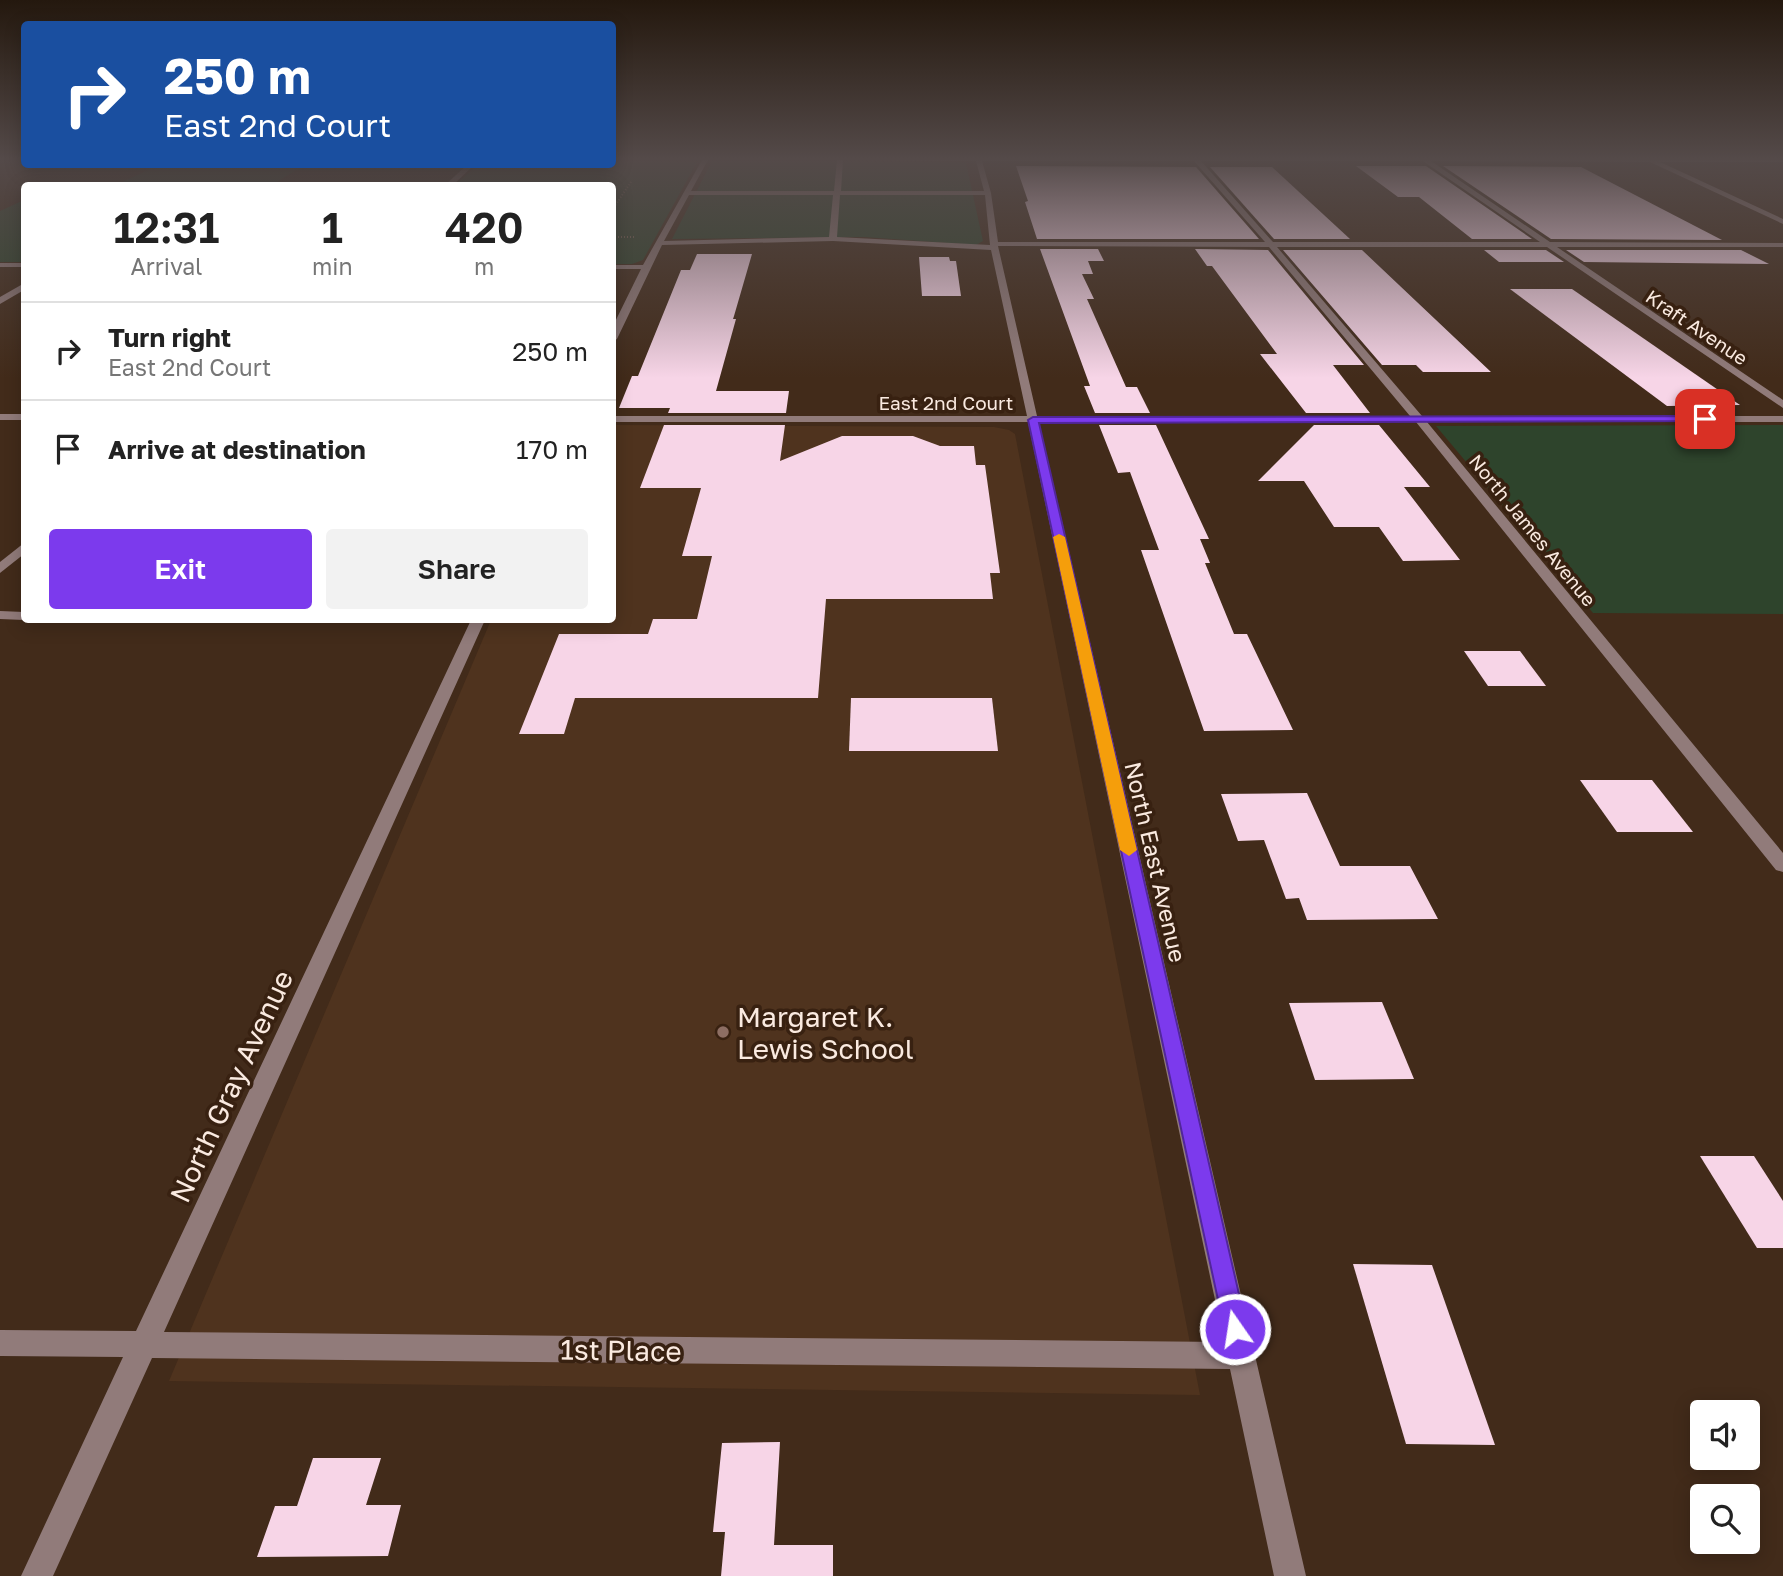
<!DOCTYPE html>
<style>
body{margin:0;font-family:"Golos Text",sans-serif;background:#f2f2f2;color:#222;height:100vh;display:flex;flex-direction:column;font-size:26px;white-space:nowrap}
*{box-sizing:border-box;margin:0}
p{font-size:23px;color:#767676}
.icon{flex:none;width:38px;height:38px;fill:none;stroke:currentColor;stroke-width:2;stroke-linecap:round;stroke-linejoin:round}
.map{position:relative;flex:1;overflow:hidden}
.details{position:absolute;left:21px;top:182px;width:595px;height:441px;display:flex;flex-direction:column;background:#fff;border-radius:7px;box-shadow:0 4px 18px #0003}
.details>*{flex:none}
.top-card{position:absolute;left:21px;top:21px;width:595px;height:147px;border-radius:7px;box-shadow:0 4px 18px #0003;background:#1a4fa0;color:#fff;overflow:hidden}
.controls{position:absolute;left:1690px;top:1400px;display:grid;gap:14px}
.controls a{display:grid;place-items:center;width:70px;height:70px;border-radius:7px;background:#fff;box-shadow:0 4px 18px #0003;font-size:35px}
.pin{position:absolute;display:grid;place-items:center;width:60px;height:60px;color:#fff;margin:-30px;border-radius:14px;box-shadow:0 4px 10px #0006}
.me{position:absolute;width:77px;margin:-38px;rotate:347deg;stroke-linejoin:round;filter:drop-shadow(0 0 5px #0008)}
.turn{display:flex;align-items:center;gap:24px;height:147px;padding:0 28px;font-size:32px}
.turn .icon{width:91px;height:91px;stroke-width:2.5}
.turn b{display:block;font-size:49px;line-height:60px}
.eta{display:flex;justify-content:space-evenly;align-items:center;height:119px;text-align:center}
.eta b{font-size:42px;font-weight:600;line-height:49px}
.primary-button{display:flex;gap:14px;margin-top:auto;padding:14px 28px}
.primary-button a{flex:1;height:80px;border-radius:7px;background:#7c3aed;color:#fff;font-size:28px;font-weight:600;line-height:80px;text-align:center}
.primary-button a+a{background:#f2f2f2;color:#222}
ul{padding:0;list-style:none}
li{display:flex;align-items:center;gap:21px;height:98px;padding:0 28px;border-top:2px solid #e0e0e0}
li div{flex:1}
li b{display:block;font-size:26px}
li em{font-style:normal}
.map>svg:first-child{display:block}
.built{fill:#4f331e}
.green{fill:#2e442c}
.building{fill:#f7d5e7}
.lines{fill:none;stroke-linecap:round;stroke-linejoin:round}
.path{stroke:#7d695a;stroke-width:2;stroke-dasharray:1 2;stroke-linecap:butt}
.minor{fill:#917b7a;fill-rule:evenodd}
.route{fill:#7c3aed;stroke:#51269a;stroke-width:2}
.slow{fill:#f59e0b}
.education-dot{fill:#8d6e63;stroke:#382111;stroke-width:2.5}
.labels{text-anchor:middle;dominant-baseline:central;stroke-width:7;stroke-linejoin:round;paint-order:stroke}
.far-street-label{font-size:19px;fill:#faeae0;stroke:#382111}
.street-label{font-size:23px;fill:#faeae0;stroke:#382111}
.near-poi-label{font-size:28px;fill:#faeae0;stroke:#382111;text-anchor:start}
.near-street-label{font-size:28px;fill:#faeae0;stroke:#382111}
</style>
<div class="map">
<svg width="1783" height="1576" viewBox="0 0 1783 1576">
<rect width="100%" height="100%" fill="#422b1a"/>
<polygon class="built" points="613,425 994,427 1009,430 1015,434 1200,1395 169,1381 491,620 612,620"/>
<g class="green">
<polygon points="613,161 697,162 643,260 632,264 613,264 612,186 455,185 478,165 612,164"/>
<polygon points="712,161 962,162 966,163 983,241 976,245 864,237 672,239"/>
<polygon points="159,165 159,164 304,165 272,185 116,185"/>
<polygon points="24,200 24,262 0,262 0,211"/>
<polygon points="1783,425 1783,614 1593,613 1436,426"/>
</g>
<g class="building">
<polygon points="1016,166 1196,167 1259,239 1037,239 1025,202 1028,201"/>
<polygon points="1356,166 1426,166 1532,239 1472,239 1419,197 1398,197"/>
<polygon points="1443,166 1581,167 1722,240 1551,239"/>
<polygon points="1210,167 1272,167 1350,239 1274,239"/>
<polygon points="1040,249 1098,249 1104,261 1088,261 1093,274 1082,274 1094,299 1087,299 1126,387 1137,387 1150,413 1095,413 1084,386 1090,386"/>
<polygon points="1195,249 1268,250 1364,365 1333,365 1370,413 1306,413 1260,354 1277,354 1212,266 1207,266"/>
<polygon points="1283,250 1362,250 1491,372 1423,372 1416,365 1382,365"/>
<polygon points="1484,250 1546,250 1564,262 1499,262"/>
<polygon points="1566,250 1741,250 1769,264 1584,262"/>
<polygon points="697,254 752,254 734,316 733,319 736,319 716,391 789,391 786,413 668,413 670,408 619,408 632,376 638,376 681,270 690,270"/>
<polygon points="919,257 949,257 950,261 956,261 961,296 922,296"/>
<polygon points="1510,289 1572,289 1740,405 1667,406"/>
<polygon points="664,425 785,425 780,461 842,436 913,436 940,446 974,446 976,465 985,465 1000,573 990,573 993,599 826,599 818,698 575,698 564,734 519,734 559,634 648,634 653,619 697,619 712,556 682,556 701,488 640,488"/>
<polygon points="1099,425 1156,425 1209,539 1200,539 1210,563 1205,563 1234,634 1247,634 1293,730 1204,731 1141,550 1159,550 1130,472 1118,473"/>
<polygon points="1314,425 1379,425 1430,487 1404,487 1460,560 1403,561 1379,527 1334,527 1304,481 1258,481"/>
<polygon points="1464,651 1520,651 1546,686 1488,686"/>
<polygon points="851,698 992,698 998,751 849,751"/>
<polygon points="1580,780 1652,780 1693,832 1617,832"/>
<polygon points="1307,793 1340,866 1410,866 1438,919 1307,920 1299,898 1286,899 1264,840 1238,841 1221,794"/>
<polygon points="1382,1002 1414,1079 1315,1080 1289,1003"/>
<polygon points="1700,1156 1754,1156 1783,1201 1783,1248 1757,1248"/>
<polygon points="1353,1264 1432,1265 1495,1445 1406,1444"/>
<polygon points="780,1442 774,1545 833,1545 833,1576 721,1576 725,1532 713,1532 722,1443"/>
<polygon points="313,1458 381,1458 366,1505 401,1505 388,1556 257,1557 275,1506 297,1506"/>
</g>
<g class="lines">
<g class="path">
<polyline points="612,210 631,182"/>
<polyline points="612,237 636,237"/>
</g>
<g class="minor">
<path d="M612,158H1783V162H1660L1783,219V224L1650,162L1431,161L1550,242L1783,243V247H1557L1783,400V408L1547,247H1277L1422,416H1783V422H1427L1783,853V872L1776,870L1416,422H1039L1306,1576H1274L1230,1369L152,1358L53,1576H21L123,1357L0,1356V1330L136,1331L471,620H485L164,1332L1224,1342L1028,422H612V416H1027L991,250L833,241L662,245L617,339L612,342V328L641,269H612V265H643L702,160H612ZM708,160H837L834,191H691ZM843,160L976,161L984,191H841ZM982,161H1194L1265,242H998L991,193ZM1201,161H1423L1540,242H1273ZM689,195H833L829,237L664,241ZM840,195H985L990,245L837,237ZM998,246L1269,247L1410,416H1037Z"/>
<polygon points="468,164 475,164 452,186 444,186"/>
<rect x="0" y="263" width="24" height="4"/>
<polygon points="21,285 24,285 24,290 0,304 0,297"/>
<rect x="0" y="414" width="24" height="6"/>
<polygon points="24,543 24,554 0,573 0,562"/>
<polygon points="0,611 24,612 24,620 27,620 24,620 0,619"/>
</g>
</g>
<linearGradient id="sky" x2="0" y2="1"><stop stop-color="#24180e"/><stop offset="0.42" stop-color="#544a49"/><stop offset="1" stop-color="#544a49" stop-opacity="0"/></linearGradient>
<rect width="1783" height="378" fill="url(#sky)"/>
<polygon class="route" points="1705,416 1708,417 1708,421 1039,423 1247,1329 1244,1337 1235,1341 1226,1337 1028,420 1033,417"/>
<polygon class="slow" points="1059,534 1065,537 1137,850 1129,856 1120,850 1053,537"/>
<circle class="education-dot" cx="723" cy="1032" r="7"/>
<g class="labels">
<g class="far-street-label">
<text transform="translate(1697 327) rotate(34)">Kraft Avenue</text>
<text x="946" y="402">East 2nd Court</text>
<text transform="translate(1533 530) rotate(51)">North James Avenue</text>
</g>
<g class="street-label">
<text transform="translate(1156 862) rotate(77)">North East Avenue</text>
</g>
<g class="near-poi-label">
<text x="737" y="1016">Margaret K.<tspan x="737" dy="32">Lewis School</tspan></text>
</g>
<g class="near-street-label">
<text transform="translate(231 1086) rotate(-65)">North Gray Avenue</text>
<text transform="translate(621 1350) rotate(1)">1st Place</text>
</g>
</g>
</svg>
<div class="controls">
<a><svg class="icon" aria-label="sound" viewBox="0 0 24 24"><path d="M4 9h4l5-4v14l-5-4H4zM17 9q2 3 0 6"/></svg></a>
<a><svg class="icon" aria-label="search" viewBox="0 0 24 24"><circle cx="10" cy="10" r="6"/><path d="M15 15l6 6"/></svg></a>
</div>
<div class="pin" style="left:1705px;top:419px;background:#d93025"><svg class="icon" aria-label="arrive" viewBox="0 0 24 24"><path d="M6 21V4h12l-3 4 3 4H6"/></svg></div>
<svg class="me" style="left:1235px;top:1329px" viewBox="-20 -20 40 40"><circle r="17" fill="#7c3aed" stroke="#fff" stroke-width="3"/><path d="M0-11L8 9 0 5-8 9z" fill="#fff"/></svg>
<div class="top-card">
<div class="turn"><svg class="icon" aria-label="right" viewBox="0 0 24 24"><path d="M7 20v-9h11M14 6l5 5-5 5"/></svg><div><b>250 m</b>East 2nd Court</div></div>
</div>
<section class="details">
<div class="eta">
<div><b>12:31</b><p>Arrival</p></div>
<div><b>1</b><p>min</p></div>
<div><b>420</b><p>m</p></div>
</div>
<ul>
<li><svg class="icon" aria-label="right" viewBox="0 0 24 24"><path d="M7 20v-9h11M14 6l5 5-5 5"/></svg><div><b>Turn right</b><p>East 2nd Court</p></div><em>250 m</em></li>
<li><svg class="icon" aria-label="arrive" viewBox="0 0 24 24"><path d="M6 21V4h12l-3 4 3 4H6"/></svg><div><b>Arrive at destination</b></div><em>170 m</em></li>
</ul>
<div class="primary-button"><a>Exit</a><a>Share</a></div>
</section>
</div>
